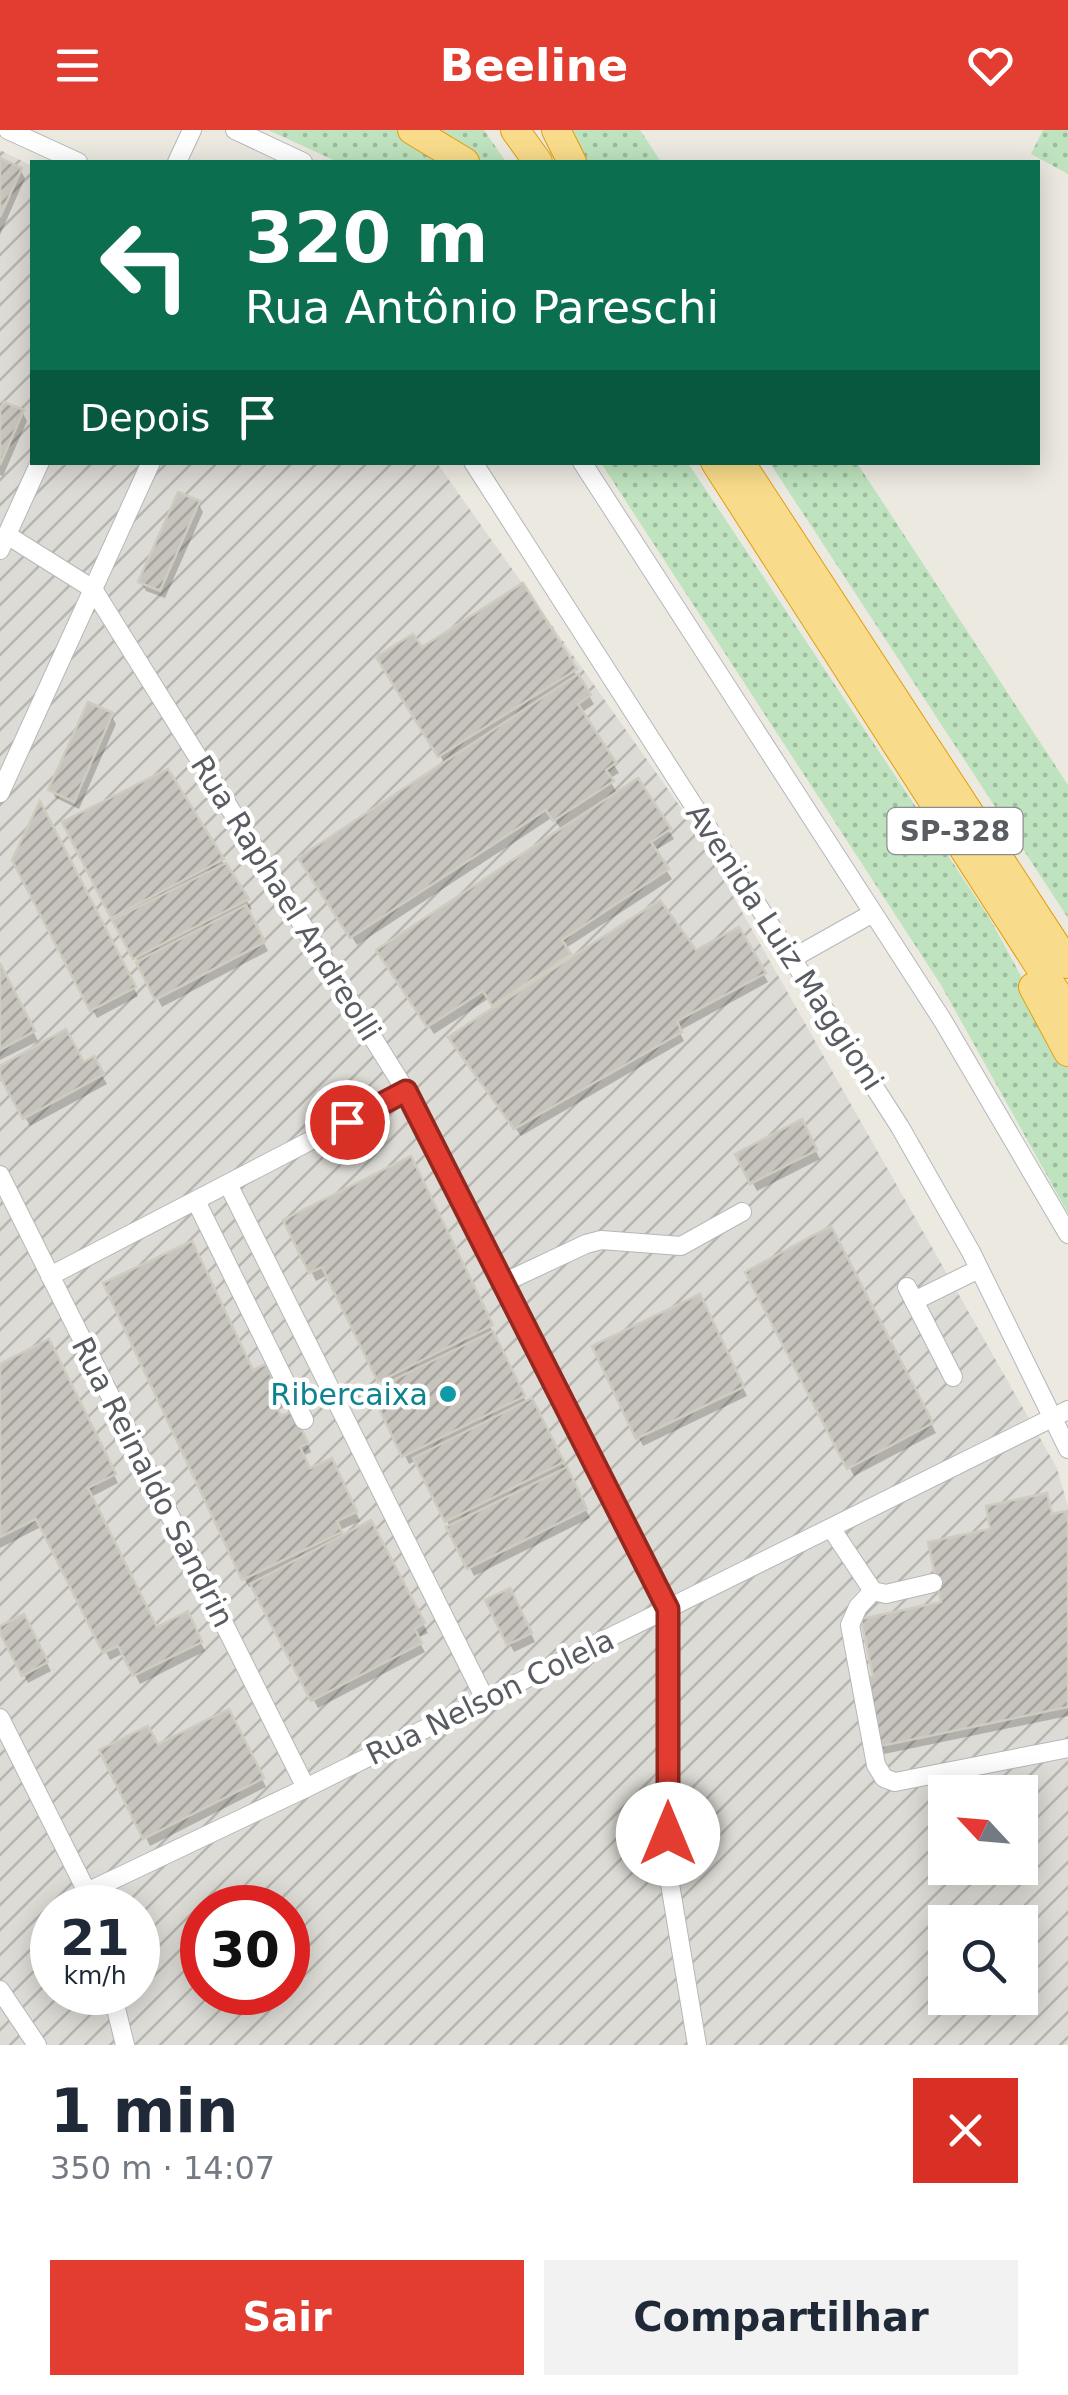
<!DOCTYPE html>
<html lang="pt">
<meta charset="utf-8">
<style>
body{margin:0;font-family:"DejaVu Sans",sans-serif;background:#f2f2f3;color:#1f2937;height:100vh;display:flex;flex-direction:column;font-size:38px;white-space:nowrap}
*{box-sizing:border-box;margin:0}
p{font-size:32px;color:#747a83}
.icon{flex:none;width:55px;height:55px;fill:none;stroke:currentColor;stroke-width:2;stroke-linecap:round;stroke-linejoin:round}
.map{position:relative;height:1915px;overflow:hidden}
.details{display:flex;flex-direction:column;background:#fff;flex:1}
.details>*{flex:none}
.banner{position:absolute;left:30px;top:30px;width:1010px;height:305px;border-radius:0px;box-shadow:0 5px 25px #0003;background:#0b6e4f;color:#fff;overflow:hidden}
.needle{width:65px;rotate:296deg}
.controls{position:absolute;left:928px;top:1645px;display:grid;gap:20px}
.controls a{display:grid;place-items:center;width:110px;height:110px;border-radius:0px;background:#fff;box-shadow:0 5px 25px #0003;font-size:50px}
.speed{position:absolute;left:30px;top:1755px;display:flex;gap:20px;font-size:50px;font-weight:700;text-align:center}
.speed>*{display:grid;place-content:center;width:130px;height:130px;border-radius:50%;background:#fff;box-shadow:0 5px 25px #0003;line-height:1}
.speed small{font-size:25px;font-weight:400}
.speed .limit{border:15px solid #d22;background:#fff;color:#111}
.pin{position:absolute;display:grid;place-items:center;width:85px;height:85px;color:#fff;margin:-42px;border:5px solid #fff;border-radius:50%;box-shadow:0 2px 10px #0007}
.me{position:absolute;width:110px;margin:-55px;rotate:0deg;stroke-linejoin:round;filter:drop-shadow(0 0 8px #0008)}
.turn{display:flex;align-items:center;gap:35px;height:210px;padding:0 50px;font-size:45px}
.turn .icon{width:130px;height:130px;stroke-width:2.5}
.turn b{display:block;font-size:70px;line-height:85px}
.then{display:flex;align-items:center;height:95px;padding:0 50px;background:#0003;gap:20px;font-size:38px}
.round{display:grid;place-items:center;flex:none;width:105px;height:105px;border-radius:0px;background:#f2f2f3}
.summary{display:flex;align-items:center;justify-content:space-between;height:170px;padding:0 50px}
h1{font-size:60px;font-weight:600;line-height:75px}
.cta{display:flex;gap:20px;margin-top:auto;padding:20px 50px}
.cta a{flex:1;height:115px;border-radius:0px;background:#e23d30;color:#fff;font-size:40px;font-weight:600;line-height:115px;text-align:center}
.cta a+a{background:#f2f2f3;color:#1f2937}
header{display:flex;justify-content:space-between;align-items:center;height:130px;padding:0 50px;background:#e23d30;color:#fff;font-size:45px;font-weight:600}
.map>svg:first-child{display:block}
.industrial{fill:url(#industrial-furrows);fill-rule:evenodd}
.grass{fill:url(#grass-dots)}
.shadow{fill:#0003}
.building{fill:url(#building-hatch);stroke:#d0cbbf;stroke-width:2.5}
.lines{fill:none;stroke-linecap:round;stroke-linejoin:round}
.minor-casing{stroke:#b4b7bb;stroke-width:20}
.highway-casing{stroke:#e49e08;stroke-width:30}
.minor{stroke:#fff;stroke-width:18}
.highway{stroke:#f9dc8b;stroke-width:28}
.route-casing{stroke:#93281f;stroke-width:25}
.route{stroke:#e23d30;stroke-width:18}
.culture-dot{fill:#0f9aa8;stroke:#fff;stroke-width:4}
.labels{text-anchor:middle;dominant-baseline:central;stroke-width:9;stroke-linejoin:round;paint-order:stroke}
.shield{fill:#fff;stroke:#8b8e90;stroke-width:2.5}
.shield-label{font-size:28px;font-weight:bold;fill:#595d61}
.street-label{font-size:30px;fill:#595d61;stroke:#fff}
.culture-label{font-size:30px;fill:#0d838f;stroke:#fff;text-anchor:end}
</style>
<header><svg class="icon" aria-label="menu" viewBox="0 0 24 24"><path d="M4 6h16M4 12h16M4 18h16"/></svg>Beeline<svg class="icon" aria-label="heart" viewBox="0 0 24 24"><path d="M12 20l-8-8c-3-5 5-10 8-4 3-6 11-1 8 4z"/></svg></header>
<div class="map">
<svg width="1068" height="1915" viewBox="0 0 1068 1915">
<defs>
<pattern id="industrial-furrows" width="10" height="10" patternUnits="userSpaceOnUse" patternTransform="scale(2.5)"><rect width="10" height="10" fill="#dddbd5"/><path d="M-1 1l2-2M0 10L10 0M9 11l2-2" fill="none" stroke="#b6b5b0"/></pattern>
<pattern id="grass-dots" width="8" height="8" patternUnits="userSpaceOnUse" patternTransform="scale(2.5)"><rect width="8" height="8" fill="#bee3be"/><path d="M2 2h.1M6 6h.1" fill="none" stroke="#9dbb9e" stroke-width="1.8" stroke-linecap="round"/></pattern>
<pattern id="building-hatch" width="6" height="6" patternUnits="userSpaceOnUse" patternTransform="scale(2.5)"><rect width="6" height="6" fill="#c7c4be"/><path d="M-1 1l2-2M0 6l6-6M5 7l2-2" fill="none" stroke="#a5a29e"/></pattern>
</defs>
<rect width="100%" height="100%" fill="#ece9e1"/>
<path class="industrial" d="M0,20L32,36V332L437,333L691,692L1057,1338L1068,1377V1915H0ZM945,1662H1020V1738H945ZM52,1778H138V1862H52ZM202,1778H288V1862H202ZM945,1792H1020V1868H945Z"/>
<g class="grass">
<polygon points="268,0 398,0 450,32 338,32"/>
<polygon points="426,0 484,0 506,32 476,32"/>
<polygon points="564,0 640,0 661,32 580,32"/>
<polygon points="1043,0 1068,0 1068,44 1031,24"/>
<polygon points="601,333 688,333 990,789 1047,894 1068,938 1068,1083 941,855"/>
<polygon points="770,333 857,333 1068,655 1068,788"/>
</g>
<g class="shadow">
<polygon points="0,31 20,40 25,48 0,105"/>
<polygon points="0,282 22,282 27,291 3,346 0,345"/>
<polygon points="198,373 203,382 165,468 146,461 141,452"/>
<polygon points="522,456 594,574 581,583 619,643 609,649 617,663 637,651 674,709 654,721 672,749 434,904 380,821 562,701 553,687 357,815 301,729 445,634 379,528 421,521"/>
<polygon points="111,585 116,594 79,679 56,668 51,660"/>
<polygon points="167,642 252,779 247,781 268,821 162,877 65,693"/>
<polygon points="40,676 138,866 97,888 15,730"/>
<polygon points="738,800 768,852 679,901 684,911 521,1006 456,916 495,877 570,828 696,823"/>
<polygon points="0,837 38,911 0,930"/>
<polygon points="93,930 107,954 30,996 0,942 0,939 84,935"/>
<polygon points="801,993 820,1029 757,1061 738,1025"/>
<polygon points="415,1038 527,1274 536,1280 590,1388 474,1446 417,1330 409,1334 405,1326 384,1257 328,1145 316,1151 286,1091"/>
<polygon points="830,1100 936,1303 854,1346 748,1143"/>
<polygon points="704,1175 747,1266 643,1316 595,1217"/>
<polygon points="53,1221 118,1353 91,1367 156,1500 191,1493 205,1521 140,1554 124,1523 110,1530 43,1396 0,1418 0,1237"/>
<polygon points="253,1243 269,1246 284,1277 277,1281 281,1289 297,1292 311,1322 303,1326 310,1341 335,1339 360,1391 340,1400 343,1408 375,1402 428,1503 417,1508 425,1522 318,1578 253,1455 249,1457 244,1448"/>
<polygon points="1046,1366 1054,1387 1065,1384 1068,1390 1068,1586 884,1624 879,1616 876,1548 944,1474 993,1401"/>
<polygon points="514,1469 535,1512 514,1522 488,1471"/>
<polygon points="23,1487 51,1541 28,1553 1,1498"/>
<polygon points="233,1590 266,1657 150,1716 103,1621 157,1617"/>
</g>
<g class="building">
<polygon points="0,28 22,38 0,87"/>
<polygon points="4,272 24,280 0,335 0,280"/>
<polygon points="178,362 200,371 160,461 138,452"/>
<polygon points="523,453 577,539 438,627 376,527 413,504 422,517"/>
<polygon points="578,544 591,565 578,574 616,633 606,640 614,651 553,691 546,680 350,808 298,728"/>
<polygon points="88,572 113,583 74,672 48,660"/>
<polygon points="168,639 224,729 111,788 62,692"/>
<polygon points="638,648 671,699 651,712 669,739 562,810 571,824 492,876 483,861 427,897 376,820"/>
<polygon points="40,671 136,857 90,881 12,730"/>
<polygon points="226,733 249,769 133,829 112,790"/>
<polygon points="660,770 696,820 739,797 766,843 677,891 682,902 514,999 448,907"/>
<polygon points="246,775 265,812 155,870 136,832"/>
<polygon points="0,833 35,901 0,920"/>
<polygon points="66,899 84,932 94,926 104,944 23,989 0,947 0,936"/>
<polygon points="802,989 817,1020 750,1054 735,1024"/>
<polygon points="411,1026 493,1195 378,1252 322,1137 309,1143 283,1090"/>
<polygon points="831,1096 933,1293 847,1339 745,1142"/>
<polygon points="192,1111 253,1240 266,1234 281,1268 274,1271 281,1286 293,1281 308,1313 300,1317 310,1338 332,1328 357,1382 337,1391 342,1402 242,1450 103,1153"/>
<polygon points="700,1164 744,1257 636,1309 592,1216"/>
<polygon points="493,1201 525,1266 402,1327 371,1261"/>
<polygon points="49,1209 116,1344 88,1358 157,1497 188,1481 202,1512 133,1546 118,1516 103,1523 36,1389 0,1407 0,1234"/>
<polygon points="532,1268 564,1332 445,1392 413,1328"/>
<polygon points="567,1337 587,1379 467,1439 446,1397"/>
<polygon points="1047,1363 1052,1384 1066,1381 1068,1391 1068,1577 876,1617 863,1549 873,1546 861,1489 941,1472 928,1412 990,1399 986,1376"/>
<polygon points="371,1390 425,1493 415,1499 422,1513 311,1571 250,1454"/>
<polygon points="510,1458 532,1503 507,1515 485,1470"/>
<polygon points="24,1484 48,1532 22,1546 0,1503 0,1496"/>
<polygon points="229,1579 264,1648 143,1709 99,1620 148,1596 158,1614"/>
</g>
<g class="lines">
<defs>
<g id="minor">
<polyline points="8,0 78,32"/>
<polyline points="235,0 303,32"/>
<polyline points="177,32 192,0"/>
<polyline points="473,332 900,997 971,1122 1068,1319"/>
<polyline points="582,332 943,891 1068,1104"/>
<polyline points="7,405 93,459 406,961 668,1479 668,1742 697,1915"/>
<polyline points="0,420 40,332"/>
<polyline points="0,663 151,332"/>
<polyline points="793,828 873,783"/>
<polyline points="0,1045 306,1658"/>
<polyline points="228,1054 485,1569"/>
<polyline points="196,1071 304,1290"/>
<polyline points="50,1146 406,961"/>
<polyline points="503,1153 586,1114 601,1110 681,1116 742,1082"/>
<polyline points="907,1157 953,1247"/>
<polyline points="914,1171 979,1139"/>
<polyline points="831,1398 873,1461 886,1464 933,1453"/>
<polyline points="873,1461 858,1477 850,1495 876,1635 884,1648 895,1652 1068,1618"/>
<polyline points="0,1588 87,1762 91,1778"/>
<polyline points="87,1762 306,1658 1068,1280"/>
<polyline points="0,1860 37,1915"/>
<polyline points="112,1862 125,1915"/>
</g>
<g id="highway">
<polyline points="412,0 465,32"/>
<polyline points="515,0 538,32"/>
<polyline points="556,0 572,32"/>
<polyline points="715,332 1068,881"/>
<polyline points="740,332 1068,834"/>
<polyline points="1033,857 1068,922"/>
</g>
</defs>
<use href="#minor" class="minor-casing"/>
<use href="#highway" class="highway-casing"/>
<use href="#minor" class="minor"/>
<use href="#highway" class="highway"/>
</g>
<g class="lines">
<defs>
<polyline id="route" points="347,992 406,961 668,1479 668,1704"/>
</defs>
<use href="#route" class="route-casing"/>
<use href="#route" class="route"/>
</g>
<circle class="culture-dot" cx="448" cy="1264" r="10"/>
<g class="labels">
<rect class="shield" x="887.5" y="678" width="135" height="46" rx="8"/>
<g class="shield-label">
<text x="955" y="701">SP-328</text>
</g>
<g class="street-label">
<text transform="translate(286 768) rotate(58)">Rua Raphael Andreolli</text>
<text transform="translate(785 817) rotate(57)">Avenida Luiz Maggioni</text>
<text transform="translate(153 1352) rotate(63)">Rua Reinaldo Sandrin</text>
<text transform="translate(490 1567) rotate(-26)">Rua Nelson Colela</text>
</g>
<g class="culture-label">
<text x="428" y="1264">Ribercaixa</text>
</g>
</g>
</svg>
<div class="controls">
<a><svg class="needle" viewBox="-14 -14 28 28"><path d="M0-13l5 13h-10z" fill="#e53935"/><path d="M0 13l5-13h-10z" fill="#747a83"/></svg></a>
<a><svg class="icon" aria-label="search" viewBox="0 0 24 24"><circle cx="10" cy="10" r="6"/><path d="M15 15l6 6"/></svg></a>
</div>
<div class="speed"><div>21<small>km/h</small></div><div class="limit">30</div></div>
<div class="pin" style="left:347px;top:992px;background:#d93025"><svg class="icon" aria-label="arrive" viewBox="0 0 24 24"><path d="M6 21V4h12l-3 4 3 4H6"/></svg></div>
<svg class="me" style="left:668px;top:1704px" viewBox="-20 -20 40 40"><circle r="19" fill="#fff"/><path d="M0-13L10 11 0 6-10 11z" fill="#e23d30"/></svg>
<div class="banner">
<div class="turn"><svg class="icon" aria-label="left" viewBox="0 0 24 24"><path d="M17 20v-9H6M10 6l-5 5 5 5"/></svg><div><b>320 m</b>Rua Antônio Pareschi</div></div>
<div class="then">Depois<svg class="icon" aria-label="arrive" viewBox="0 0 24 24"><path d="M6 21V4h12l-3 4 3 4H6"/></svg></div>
</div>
</div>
<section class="details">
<div class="summary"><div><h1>1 min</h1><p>350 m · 14:07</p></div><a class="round" style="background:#d93025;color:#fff"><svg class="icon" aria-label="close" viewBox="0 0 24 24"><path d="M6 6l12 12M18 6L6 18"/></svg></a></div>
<div class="cta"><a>Sair</a><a>Compartilhar</a></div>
</section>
